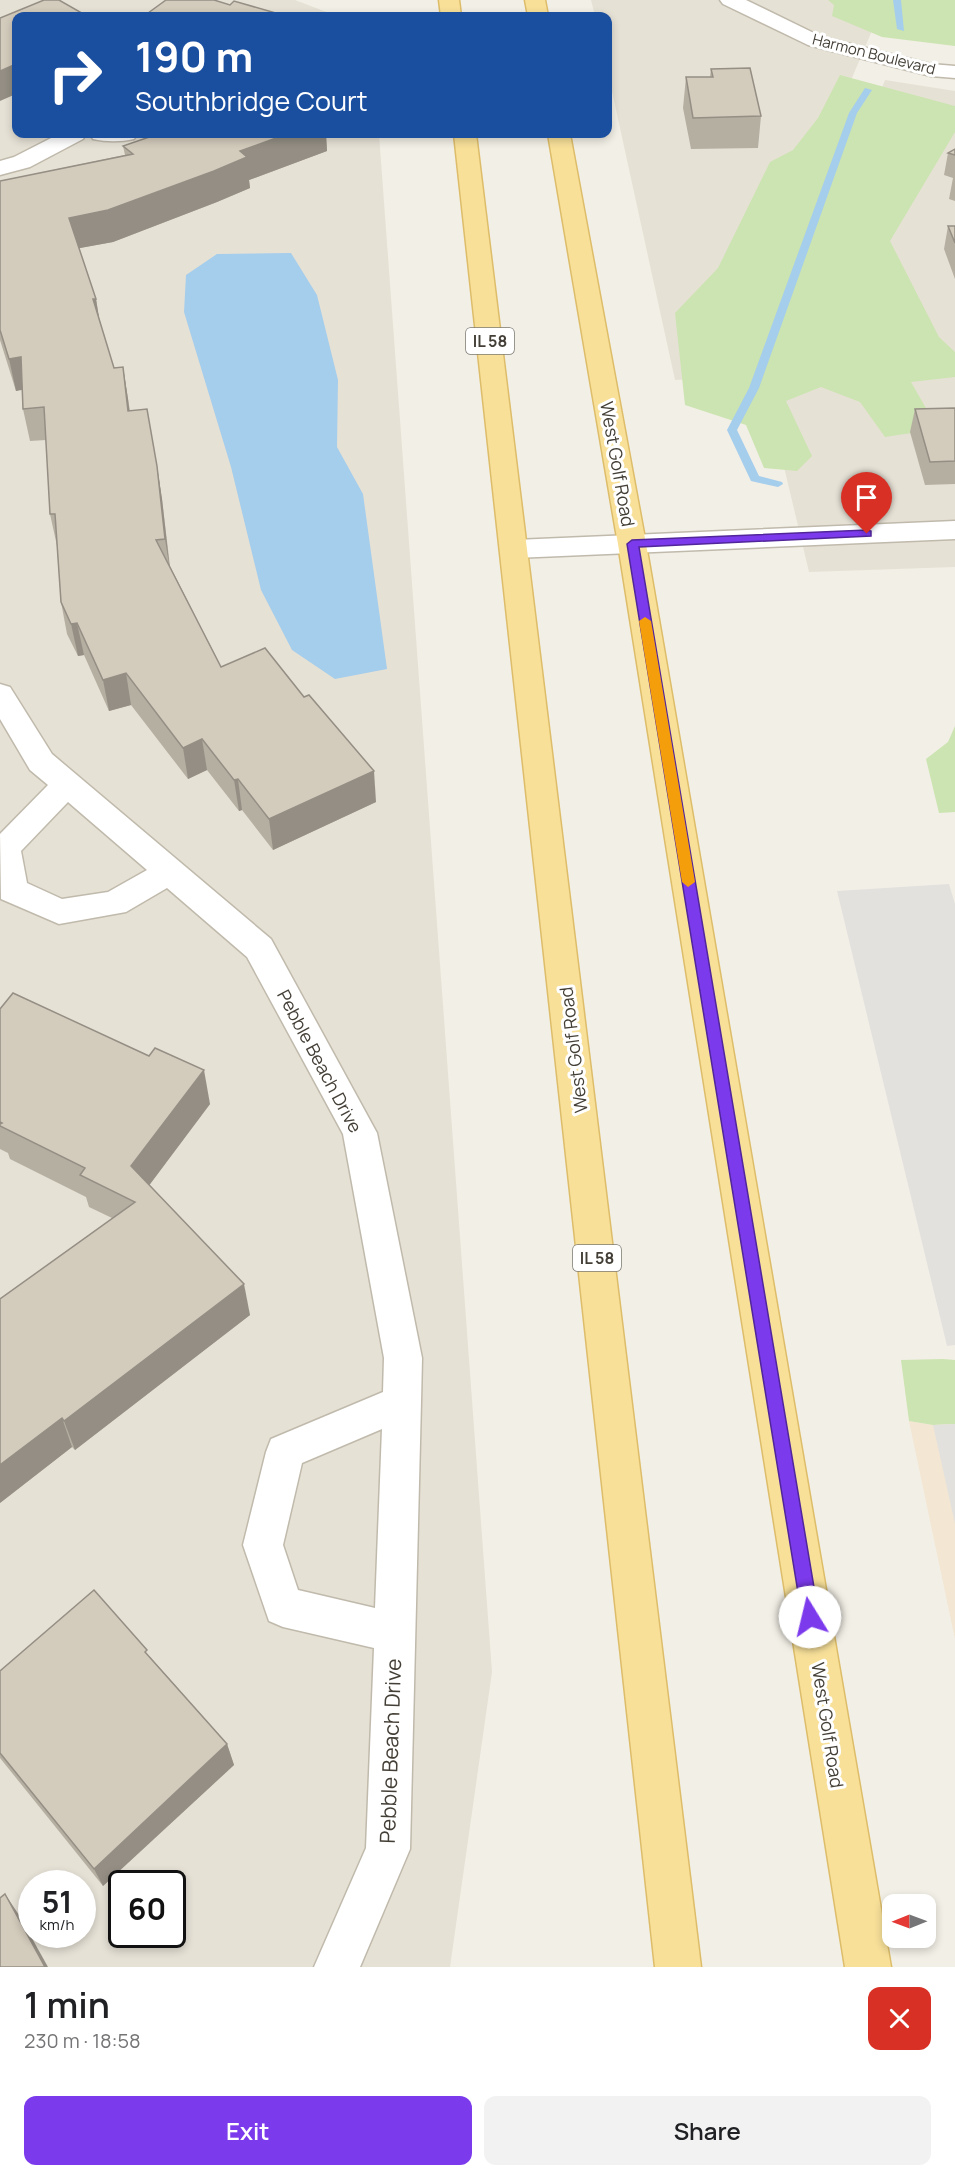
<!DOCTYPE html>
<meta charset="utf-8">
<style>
body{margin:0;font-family:Manrope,sans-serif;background:#f2f2f2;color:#202124;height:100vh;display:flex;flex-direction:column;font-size:22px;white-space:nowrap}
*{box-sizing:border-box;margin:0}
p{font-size:20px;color:#757577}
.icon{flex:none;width:33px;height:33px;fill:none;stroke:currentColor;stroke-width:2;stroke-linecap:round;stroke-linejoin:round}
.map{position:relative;height:1967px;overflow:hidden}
.drawer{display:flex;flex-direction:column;background:#fff;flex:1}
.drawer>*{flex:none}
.guide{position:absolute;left:12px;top:12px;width:600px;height:126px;border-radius:12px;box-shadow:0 3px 9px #0003;background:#1a4fa0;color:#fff;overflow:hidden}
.needle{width:39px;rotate:269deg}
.buttons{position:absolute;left:882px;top:1894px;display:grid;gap:12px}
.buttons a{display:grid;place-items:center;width:54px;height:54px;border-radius:12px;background:#fff;box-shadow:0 3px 9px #0003;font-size:30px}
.speed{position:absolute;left:18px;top:1870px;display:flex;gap:12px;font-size:30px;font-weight:700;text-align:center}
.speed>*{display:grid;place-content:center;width:78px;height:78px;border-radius:50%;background:#fff;box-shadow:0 3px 9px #0003;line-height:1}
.speed small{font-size:15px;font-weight:400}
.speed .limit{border:3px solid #111;border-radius:9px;background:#fff;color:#111}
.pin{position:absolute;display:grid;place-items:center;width:51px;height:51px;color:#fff;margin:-62px -26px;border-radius:50% 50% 50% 0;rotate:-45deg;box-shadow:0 0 6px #0007}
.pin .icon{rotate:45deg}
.me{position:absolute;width:66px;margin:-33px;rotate:351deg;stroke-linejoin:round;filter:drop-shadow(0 0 4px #0008)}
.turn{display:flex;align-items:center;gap:21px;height:126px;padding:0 24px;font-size:27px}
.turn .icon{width:78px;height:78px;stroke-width:2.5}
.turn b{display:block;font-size:42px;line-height:51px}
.round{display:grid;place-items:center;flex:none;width:63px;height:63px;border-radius:12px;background:#f2f2f2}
.overview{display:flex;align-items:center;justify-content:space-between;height:102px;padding:0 24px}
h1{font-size:36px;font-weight:600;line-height:45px}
.button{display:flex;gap:12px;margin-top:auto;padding:12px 24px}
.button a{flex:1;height:69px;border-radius:12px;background:#7c3aed;color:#fff;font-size:24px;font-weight:600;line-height:69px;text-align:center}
.button a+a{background:#f2f2f2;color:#202124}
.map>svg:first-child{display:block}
.residential{fill:#e6e1d5;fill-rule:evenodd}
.commercial{fill:#f3e6d2}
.green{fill:#cce4b1}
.parking{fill:#e3e1de}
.water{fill:#a5cdec}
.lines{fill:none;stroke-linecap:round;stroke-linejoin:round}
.stream{fill:#a5cdec;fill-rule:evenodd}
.minor-casing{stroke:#c0baac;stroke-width:3}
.major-casing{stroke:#ddbd6a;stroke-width:3}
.minor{fill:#fff;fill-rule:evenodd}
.major{fill:#f8e099;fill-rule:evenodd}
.wall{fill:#b5afa2}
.shaded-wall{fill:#948e84}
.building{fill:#d3cbbc;stroke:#948e84;stroke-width:1.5}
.route{fill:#7c3aed;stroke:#51269a;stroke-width:1.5}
.slow{fill:#f59e0b}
.labels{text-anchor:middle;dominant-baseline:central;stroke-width:6;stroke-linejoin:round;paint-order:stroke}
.far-street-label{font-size:15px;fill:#443f36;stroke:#fff}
.shield{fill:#fff;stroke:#7c7972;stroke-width:1.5}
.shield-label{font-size:16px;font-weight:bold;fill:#443f36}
.street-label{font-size:18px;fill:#443f36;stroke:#fff}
.near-street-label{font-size:21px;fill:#443f36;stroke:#fff}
</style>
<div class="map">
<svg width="955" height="1967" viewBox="0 0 955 1967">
<rect width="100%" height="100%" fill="#f2efe6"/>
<g class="residential">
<path d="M0,0H295L337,16H16V134H379L492,1672L450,1967H0ZM32,1884H82V1935H32ZM122,1884H172V1935H122Z"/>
<polygon points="591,0 885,0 846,92 746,377 675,380 608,73 608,16 595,16"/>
<polygon points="885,80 955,91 955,567 809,572 765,387"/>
</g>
<polygon class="commercial" points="909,1421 933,1425 955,1424 955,1639"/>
<g class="green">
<polygon points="828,0 955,0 955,46 882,37 832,16 834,5"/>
<polygon points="840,75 955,106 955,132 890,241 939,337 955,352 955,377 911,382 938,429 885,437 860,402 821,387 786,401 812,456 797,471 764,468 746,425 685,405 675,313 718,268 770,162 793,150 818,118"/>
<polygon points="955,726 955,812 939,813 926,759 948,742"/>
<polygon points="943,1359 955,1360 955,1424 933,1425 909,1421 901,1360"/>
</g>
<g class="parking">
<polygon points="949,884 955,904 955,1345 947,1346 837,891"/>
<polygon points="955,1424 955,1524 933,1425"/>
</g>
<polygon class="water" points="291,253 317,295 338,380 337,447 363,494 387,669 335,679 292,650 261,590 231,467 184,312 186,275 217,254"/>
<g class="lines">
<g class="stream">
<polygon points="893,0 901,0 904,31 897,29"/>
<polygon points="865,88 872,90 857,113 759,388 737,430 759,476 782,482 783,484 778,487 751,481 727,430 749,388 849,113"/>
</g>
<defs>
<g id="minor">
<polygon points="720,0 746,0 822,37 931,64 955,66 955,78 931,76 808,45 723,4"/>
<polygon points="59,134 86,134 83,139 30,167 0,175 0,161 14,157"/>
<path d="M90,134H137L134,139C121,142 106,142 93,139Z"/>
<polygon points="955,521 955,539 515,558 505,555 501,549 505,543 515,540"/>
<path d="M0,684L10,687L52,754L271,939L377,1133L422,1358L421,1402L410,1849L360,1967H314L366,1848L374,1648L283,1627L269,1621L243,1545L266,1452L271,1439L383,1392L384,1358L343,1134L247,957L167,888L126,912L59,924L1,899L0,834L48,785L30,770L0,719ZM68,802L147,870L108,892L62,899L27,883L21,851ZM382,1429L375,1608L298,1590L283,1545L302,1463Z"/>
</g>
<g id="major">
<polygon points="439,0 459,0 461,16 441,16"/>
<polygon points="525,0 545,0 548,16 528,16"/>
<polygon points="454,134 476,134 701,1967 655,1967"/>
<polygon points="548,134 570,134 646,544 891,1967 845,1967 618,544"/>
</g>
</defs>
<use href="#minor" class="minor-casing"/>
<use href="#major" class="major-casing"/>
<use href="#minor" class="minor"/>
<use href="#major" class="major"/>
</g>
<g class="wall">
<polygon points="711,69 761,116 758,148 691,149 683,108 686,77 710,77"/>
<polygon points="158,134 326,134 327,151 249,180 250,188 217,202 113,242 79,248 96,299 99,318 114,368 123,367 130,411 157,466 162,499 170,566 221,667 376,802 273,850 242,810 239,811 207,770 188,779 131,705 109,711 84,655 78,656 67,634 61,602 57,546 50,514 46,440 30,441 23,409 22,389 16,391 0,340 0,181 125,155 123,146"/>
<polygon points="955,149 955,201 949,199 953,178 944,175 948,153"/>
<polygon points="948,226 955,226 955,279 944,249"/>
<polygon points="955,408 955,484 925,485 910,432 915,409"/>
<polygon points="0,1009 210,1104 149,1185 250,1315 75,1450 72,1447 0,1503 112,1218 89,1207 86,1197 10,1159 8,1153 0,1149"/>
<polygon points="150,1657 227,1744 234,1765 103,1886 0,1758 0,1671"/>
</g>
<g class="shaded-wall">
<polygon points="16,64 16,94 0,101 0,71"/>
<polygon points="287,134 326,134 327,151 249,180 250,188 217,202 113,242 75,249 69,218 240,151"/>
<polygon points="93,299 96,299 101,330"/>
<polygon points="21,357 27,389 16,391 9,359"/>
<polygon points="123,367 128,399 133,443 128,411"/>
<polygon points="157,466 162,499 170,571 165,539"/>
<polygon points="77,623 84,655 78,656 71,624"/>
<polygon points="126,673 131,705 109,711 103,680"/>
<polygon points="202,739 207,770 188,779 183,748"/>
<polygon points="374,771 376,802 273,850 269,819"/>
<polygon points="238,779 242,810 239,811 234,780"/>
<polygon points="204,1070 210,1104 139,1199 131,1166"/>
<polygon points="244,1284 250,1315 75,1450 64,1421"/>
<polygon points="62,1418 72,1447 0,1503 0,1465"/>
<polygon points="227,1744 234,1765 103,1886 94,1869"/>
<polygon points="5,1894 19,1915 48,1967 45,1967"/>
</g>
<g class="building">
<polygon points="44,0 59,0 87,16 16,16 16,64 0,71 0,18"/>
<polygon points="166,0 214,0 230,5 234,1 286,16 144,16"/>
<polygon points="750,68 761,116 693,118 686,77 713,77 711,69"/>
<polygon points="158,134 287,134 240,151 247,157 214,171 108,210 69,218 96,299 93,299 114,368 123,367 128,411 147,409 157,466 165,539 156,540 221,667 265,648 304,697 309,695 374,771 269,819 238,779 234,780 202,739 183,748 126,673 103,680 77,623 71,624 61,602 55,514 50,514 44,407 23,409 21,357 9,359 0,330 0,181 133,154 123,146"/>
<polygon points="955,149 955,155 948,153"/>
<polygon points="948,226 955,226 955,243"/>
<polygon points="955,408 955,461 930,462 915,409"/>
<polygon points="13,993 149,1056 155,1048 204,1070 131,1166 244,1284 64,1421 62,1418 0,1465 0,1299 135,1202 80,1175 85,1168 0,1126 0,1124 2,1123 0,1122 0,1009"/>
<polygon points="94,1590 147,1650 145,1652 227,1744 94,1869 0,1753 0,1671"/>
<polygon points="5,1894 45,1967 0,1967 0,1898"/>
</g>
<polygon class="route" points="867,530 871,531 871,536 639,547 819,1617 816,1623 810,1625 804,1623 802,1617 627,544 632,540"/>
<polygon class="slow" points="645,617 651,621 695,882 688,887 682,882 639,621"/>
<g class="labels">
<g class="far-street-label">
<text transform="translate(874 54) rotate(14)">Harmon Boulevard</text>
</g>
<g class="shield">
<rect x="466" y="328" width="48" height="26" rx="4.5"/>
<rect x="573" y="1245" width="48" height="26" rx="4.5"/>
</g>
<g class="shield-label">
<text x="490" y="341">IL 58</text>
<text x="597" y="1258">IL 58</text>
</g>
<g class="street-label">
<text transform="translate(618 464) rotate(80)">West Golf Road</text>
<text transform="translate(573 1050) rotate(-97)">West Golf Road</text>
<text transform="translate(320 1061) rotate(62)">Pebble Beach Drive</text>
<text transform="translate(828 1725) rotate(81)">West Golf Road</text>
</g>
<g class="near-street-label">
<text transform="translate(390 1751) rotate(-88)">Pebble Beach Drive</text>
</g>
</g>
</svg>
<div class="buttons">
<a><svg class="needle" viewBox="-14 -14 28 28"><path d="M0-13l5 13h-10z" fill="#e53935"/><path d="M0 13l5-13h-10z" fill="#757577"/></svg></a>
</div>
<div class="speed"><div>51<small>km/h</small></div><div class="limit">60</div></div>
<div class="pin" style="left:867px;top:534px;background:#d93025"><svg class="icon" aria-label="arrive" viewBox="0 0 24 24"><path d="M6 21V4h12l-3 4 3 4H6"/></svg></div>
<svg class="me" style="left:810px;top:1617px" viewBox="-20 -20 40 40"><circle r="19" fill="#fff"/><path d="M0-13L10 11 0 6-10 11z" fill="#7c3aed"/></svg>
<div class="guide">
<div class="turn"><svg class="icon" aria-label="right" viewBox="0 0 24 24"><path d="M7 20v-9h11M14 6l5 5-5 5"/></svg><div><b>190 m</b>Southbridge Court</div></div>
</div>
</div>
<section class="drawer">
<div class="overview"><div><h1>1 min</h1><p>230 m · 18:58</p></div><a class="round" style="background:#d93025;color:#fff"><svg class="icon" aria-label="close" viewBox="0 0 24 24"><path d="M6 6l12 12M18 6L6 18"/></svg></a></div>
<div class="button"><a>Exit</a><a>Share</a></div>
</section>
